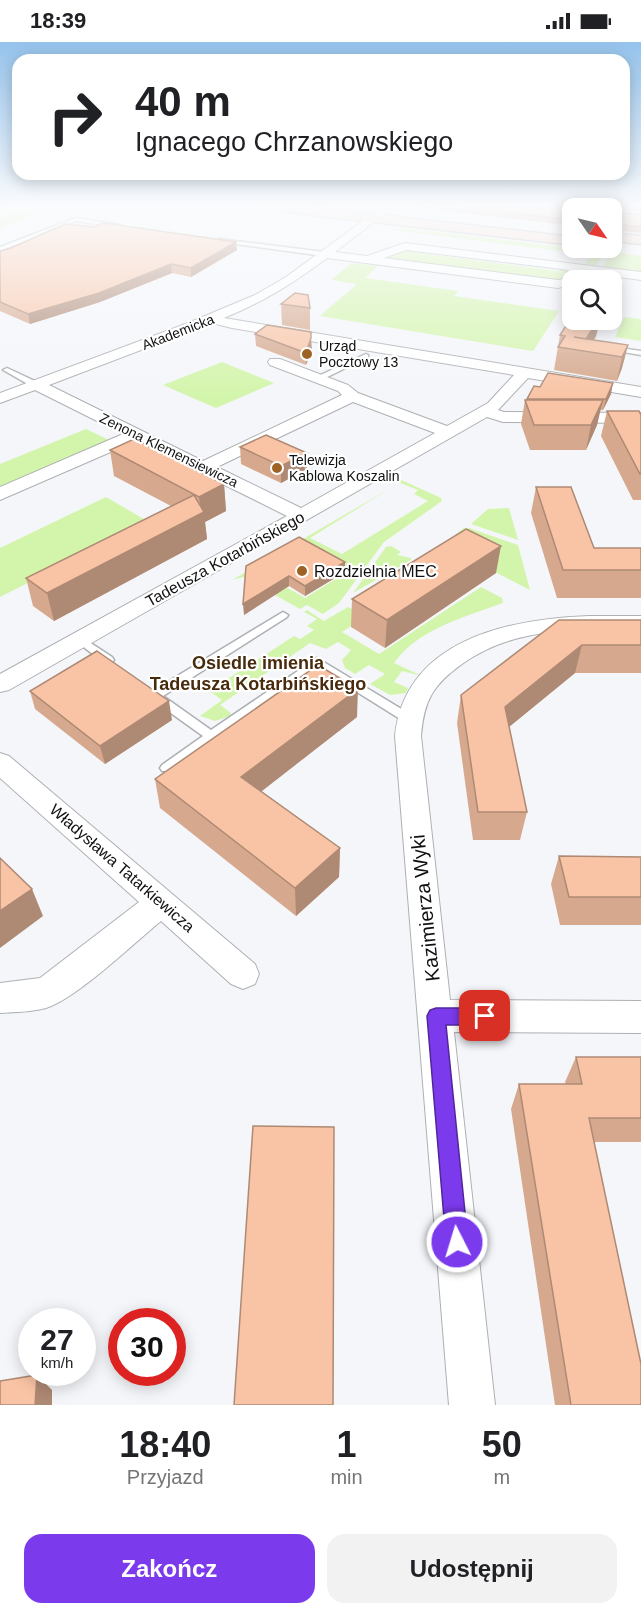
<!DOCTYPE html>
<html lang="pl">
<meta charset="utf-8">
<style>
body{margin:0;font-family:Arial,sans-serif;background:#f2f2f2;color:#202124;height:100vh;display:flex;flex-direction:column;font-size:22px;white-space:nowrap}
*{box-sizing:border-box;margin:0}
p{font-size:20px;color:#757577}
.icon{flex:none;width:33px;height:33px;fill:none;stroke:currentColor;stroke-width:2;stroke-linecap:round;stroke-linejoin:round}
.map{position:relative;height:1363px;overflow:hidden}
.side{display:flex;flex-direction:column;background:#fff;flex:1}
.side>*{flex:none}
.banner{position:absolute;left:12px;top:12px;width:618px;height:126px;border-radius:18px;box-shadow:0 3px 15px #0003;background:#fff;color:#202124;overflow:hidden}
.needle{width:39px;rotate:124deg}
.controls{position:absolute;left:562px;top:156px;display:grid;gap:12px}
.controls a{display:grid;place-items:center;width:60px;height:60px;border-radius:12px;background:#fff;box-shadow:0 3px 15px #0003;font-size:30px}
.speed{position:absolute;left:18px;top:1266px;display:flex;gap:12px;font-size:30px;font-weight:700;text-align:center}
.speed>*{display:grid;place-content:center;width:78px;height:78px;border-radius:50%;background:#fff;box-shadow:0 3px 15px #0003;line-height:1}
.speed small{font-size:15px;font-weight:400}
.speed .limit{border:9px solid #d22;background:#fff;color:#111}
.pin{position:absolute;display:grid;place-items:center;width:51px;height:51px;color:#fff;margin:-26px;border-radius:12px;box-shadow:0 3px 9px #0006}
.me{position:absolute;width:66px;margin:-33px;rotate:355deg;stroke-linejoin:round;filter:drop-shadow(0 0 4px #0008)}
.turn{display:flex;align-items:center;gap:21px;height:126px;padding:0 24px;font-size:27px}
.turn .icon{width:78px;height:78px;stroke-width:2.5}
.turn b{display:block;font-size:42px;line-height:51px}
.eta{display:flex;justify-content:space-evenly;align-items:center;height:102px;text-align:center}
.eta b{font-size:36px;font-weight:700;line-height:42px}
.cta{display:flex;gap:12px;margin-top:auto;padding:12px 24px}
.cta a{flex:1;height:69px;border-radius:18px;background:#7c3aed;color:#fff;font-size:24px;font-weight:700;line-height:69px;text-align:center}
.cta a+a{background:#f2f2f2;color:#202124}
.status{display:flex;justify-content:space-between;align-items:center;height:42px;padding:0 30px;background:#fff;direction:ltr}
.status svg{height:16px;fill:currentColor}
.map>svg:first-child{display:block}
.green{fill:#d3f5ab}
.lines{fill:none;stroke-linecap:round;stroke-linejoin:round}
.lane-casing{stroke:#adb0b3;stroke-width:3}
.street-casing{stroke:#adb0b3;stroke-width:2}
.secondary-casing{stroke:#adb0b3;stroke-width:3}
.lane{fill:#fff;fill-rule:evenodd}
.street{fill:#fff;fill-rule:evenodd}
.secondary{fill:#f8daca;fill-rule:evenodd}
.wall{fill:#d6a98e}
.shaded-wall{fill:#ae8974}
.building{fill:#f9c4a5;stroke:#ae8974;stroke-width:1.5}
.route{fill:#7c3aed;stroke:#51269a;stroke-width:1.5}
.poi-dot{fill:#9e6224;stroke:#fff;stroke-width:2}
.labels{text-anchor:middle;dominant-baseline:central;stroke-width:4.5;stroke-linejoin:round;paint-order:stroke}
.far-street-label{font-size:14px;fill:#0f1011;stroke:#fff}
.far-poi-label{font-size:14px;fill:#0f1011;stroke:#fff;text-anchor:start}
.street-label{font-size:16px;fill:#0f1011;stroke:#fff}
.poi-label{font-size:16px;fill:#0f1011;stroke:#fff;text-anchor:start}
.neighbourhood-label{font-size:18px;font-weight:bold;fill:#482b0d;stroke:#fff}
.near-street-label{font-size:20px;fill:#0f1011;stroke:#fff}
</style>
<div class="status"><b>18:39</b><svg viewBox="0 0 49 12"><path d="M0 12V9h3v3zM5 12V6h3v6zM10 12V3h3v9zM15 12V0h3v12zM26 1h20v11H26zM47 4h2v5h-2z"/></svg></div>
<div class="map">
<svg width="641" height="1363" viewBox="0 0 641 1363">
<rect width="100%" height="100%" fill="#f4f6fa"/>
<g class="green">
<polygon points="16,167 39,171 0,187 0,172"/>
<polygon points="403,186 605,210 594,226 585,222 591,213 392,188"/>
<polygon points="413,207 411,210 558,229 561,226 568,230 566,236 559,239 388,216"/>
<polygon points="611,210 641,214 641,229 602,226"/>
<polygon points="352,221 378,224 365,236 458,249 454,254 559,269 533,309 320,274 357,242 331,238"/>
<polygon points="624,275 641,277 641,299 615,295"/>
<polygon points="222,320 274,341 216,366 163,343"/>
<polygon points="86,387 111,399 0,448 0,422"/>
<polygon points="388,432 441,456 442,459 384,500 339,561 323,572 307,563 300,567 243,535 232,538 253,526 305,556 347,530 299,504 279,511 389,447 310,496 342,512 428,459 414,452 418,448 388,436"/>
<polygon points="106,455 149,480 0,555 0,506"/>
<polygon points="509,466 518,498 471,482 488,467"/>
<polygon points="464,486 469,486 518,503 530,548 462,513 426,515"/>
<polygon points="391,504 401,510 397,513 411,516 411,518 353,551 386,505"/>
<path d="M481,545L502,556L503,561C465,575 418,587 394,621L422,634L402,629L394,640L408,646L406,651L390,653L370,642L385,632L369,623L355,632L345,626L342,618L351,608L338,600L326,607L310,601L220,663L231,671V674L215,679L200,674L222,658L209,649L294,594L300,597L314,588L307,584L317,577L304,570L307,568L324,579L348,565L366,574L342,590L379,612Z"/>
</g>
<g class="lines">
<defs>
<g id="lane">
<polygon points="76,176 121,183 118,185 76,179 0,209 0,205"/>
<polygon points="219,197 324,210 327,212 324,214 221,200"/>
<polygon points="613,305 641,309 641,313 611,308 610,307"/>
<polygon points="366,312 368,313 368,315 321,338 314,336"/>
<polygon points="7,326 39,341 40,343 33,345 5,329 3,328"/>
<polygon points="283,570 288,573 287,575 163,654 211,688 317,616 413,674 415,677 413,680 405,680 317,625 170,729 162,729 160,726 162,723 203,694 154,659 149,653 151,650"/>
<polygon points="80,594 112,615 114,618 112,621 104,621 76,599 75,597 76,595"/>
</g>
<g id="street">
<path d="M382,165H393L335,210L367,214L405,201L641,230V238L580,230L571,243L558,246L327,216C292,242 265,259 224,276L641,345V355L528,336L498,368L504,370L641,371V381L503,380L487,375L9,648L0,650V632L287,474L136,399L0,458V445L123,392L35,348L0,361V351L188,281L255,253L286,235ZM406,208L569,228L563,237L558,238L384,216ZM212,281L232,286L514,333L488,361L447,384L358,351L348,343L280,317H270L268,320L270,323L338,349L342,353L203,419L49,343ZM353,360L435,391L301,466L217,425Z"/>
<path d="M589,574H641V588C579,587 515,584 462,622C433,643 424,658 421,694L450,958L641,959V991L454,990L495,1363H449L395,694C405,598 508,577 589,574Z"/>
<path d="M0,711L9,714L255,922L259,932L255,942L243,947L231,942L161,879C134,901 76,957 46,966C32,970 15,970 0,971V941L40,936L139,860L0,736Z"/>
</g>
<g id="secondary">
<polygon points="0,165 8,165 0,169"/>
<polygon points="271,165 312,165 573,195 573,203 278,169"/>
<polygon points="612,191 641,194 641,202 612,199"/>
</g>
</defs>
<use href="#lane" class="lane-casing"/>
<use href="#street" class="street-casing"/>
<use href="#secondary" class="secondary-casing"/>
<use href="#lane" class="lane"/>
<use href="#street" class="street"/>
<use href="#secondary" class="secondary"/>
</g>
<g class="wall">
<polygon points="413,165 576,166 576,165 641,165 641,169 612,166 573,166 573,184"/>
<polygon points="612,170 641,173 641,191 612,188"/>
<polygon points="237,208 191,235 172,231 100,260 30,282 0,269 0,209"/>
<polygon points="281,262 310,266 310,288 282,283"/>
<polygon points="573,278 600,278 596,294 594,298 628,303 622,326 617,339 554,328 560,293"/>
<polygon points="255,292 312,308 306,323 256,304"/>
<polygon points="540,345 611,352 603,368 600,368 597,383 586,408 530,408 521,382 525,358 526,358"/>
<polygon points="607,369 641,373 641,458 633,458 601,394"/>
<polygon points="240,405 307,427 281,441 241,422"/>
<polygon points="110,408 224,442 226,469 205,480 207,497 54,579 33,564 26,536 171,464 114,434"/>
<polygon points="536,445 594,506 641,506 641,556 557,556 531,471"/>
<polygon points="345,520 345,530 305,554 289,544 244,573 246,524"/>
<polygon points="496,531 385,606 351,585 352,557"/>
<polygon points="641,578 641,631 575,631 509,685 527,770 520,798 473,798 457,681 461,653"/>
<polygon points="30,649 172,678 105,722 35,667"/>
<polygon points="357,675 261,749 340,806 339,835 296,874 160,766 155,737"/>
<polygon points="559,814 641,815 641,883 560,883 551,842"/>
<polygon points="576,1015 641,1015 641,1100 594,1100 641,1363 555,1363 511,1067 519,1042 566,1042 565,1040"/>
</g>
<g class="shaded-wall">
<polygon points="236,200 237,208 191,235 191,226"/>
<polygon points="171,222 172,231 100,260 30,282 28,272"/>
<polygon points="598,278 600,278 596,294 587,310 586,297"/>
<polygon points="311,296 312,308 306,323 306,311"/>
<polygon points="628,303 622,326 617,339 622,315"/>
<polygon points="613,341 611,352 603,368 606,357"/>
<polygon points="603,358 597,383 586,408 591,383"/>
<polygon points="307,411 307,427 281,441 281,424"/>
<polygon points="224,442 226,469 205,480 207,497 54,579 47,551 201,471 199,455"/>
<polygon points="501,504 496,531 385,606 387,578"/>
<polygon points="345,520 345,530 305,554 305,544"/>
<polygon points="289,534 289,544 244,573 243,562"/>
<polygon points="582,603 575,631 499,693 505,665"/>
<polygon points="358,647 357,675 244,763 241,735"/>
<polygon points="169,659 172,678 105,722 100,704"/>
<polygon points="340,806 339,835 296,874 295,846"/>
<polygon points="32,847 43,874 0,906 0,869"/>
<polygon points="37,1333 52,1348 52,1363 35,1363"/>
</g>
<g class="building">
<polygon points="463,165 576,166 576,165 611,165 611,166 573,166 573,178"/>
<polygon points="612,170 641,173 641,185 612,182"/>
<polygon points="104,181 236,200 191,226 171,222 99,251 28,272 0,260 0,209 11,206 65,182 94,185"/>
<polygon points="295,251 308,253 310,266 281,262"/>
<polygon points="573,273 573,278 598,278 586,297 574,295 628,303 622,315 558,305 565,294 560,293"/>
<polygon points="267,283 311,290 311,296 306,311 255,292"/>
<polygon points="548,331 613,341 606,357 527,357 534,344 540,345"/>
<polygon points="525,358 603,358 591,383 534,383"/>
<polygon points="607,369 639,369 641,373 641,432 640,432"/>
<polygon points="266,393 307,411 281,424 240,405"/>
<polygon points="134,397 224,442 199,455 110,408"/>
<polygon points="536,445 571,445 594,506 641,506 641,528 563,528"/>
<polygon points="194,453 204,470 47,551 26,536"/>
<polygon points="466,487 501,504 387,578 352,557"/>
<polygon points="299,495 345,520 305,544 289,534 243,562 246,524"/>
<polygon points="559,578 641,578 641,603 582,603 505,665 527,770 478,770 461,653"/>
<polygon points="97,609 169,659 100,704 30,649"/>
<polygon points="318,623 358,647 241,735 340,806 295,846 155,737"/>
<polygon points="559,814 641,815 641,855 569,855"/>
<polygon points="0,816 32,847 0,869"/>
<polygon points="576,1015 641,1015 641,1076 589,1076 641,1322 641,1363 571,1363 519,1042 582,1042"/>
<polygon points="253,1084 334,1085 333,1363 234,1363"/>
<polygon points="37,1333 35,1363 0,1363 0,1339"/>
</g>
<linearGradient id="sky" x2="0" y2="1"><stop stop-color="#95c3ec"/><stop offset="0.46" stop-color="#fafbfd"/><stop offset="1" stop-color="#fafbfd" stop-opacity="0"/></linearGradient>
<rect width="641" height="356" fill="url(#sky)"/>
<polygon class="route" points="436,966 485,966 491,968 494,974 491,980 485,983 446,983 468,1200 465,1208 457,1211 450,1208 446,1200 427,974 430,968"/>
<g class="poi-dot">
<circle cx="307" cy="312" r="6"/>
<circle cx="277" cy="426" r="6"/>
<circle cx="302" cy="529" r="6"/>
</g>
<g class="labels">
<g class="far-street-label">
<text transform="translate(178 290) rotate(-21)">Akademicka</text>
<text transform="translate(169 408) rotate(26)">Zenona Klemensiewicza</text>
</g>
<g class="far-poi-label">
<text x="319" y="304">Urząd<tspan x="319" dy="16">Pocztowy 13</tspan></text>
<text x="289" y="418">Telewizja<tspan x="289" dy="16">Kablowa Koszalin</tspan></text>
</g>
<g class="street-label">
<text transform="translate(225 517) rotate(-29)">Tadeusza Kotarbińskiego</text>
<text transform="translate(122 826) rotate(41)">Władysława Tatarkiewicza</text>
</g>
<g class="poi-label">
<text x="314" y="529">Rozdzielnia MEC</text>
</g>
<g class="neighbourhood-label">
<text x="258" y="621">Osiedle imienia<tspan x="258" dy="21">Tadeusza Kotarbińskiego</tspan></text>
</g>
<g class="near-street-label">
<text transform="translate(425 866) rotate(-96)">Kazimierza Wyki</text>
</g>
</g>
</svg>
<div class="controls">
<a><svg class="needle" viewBox="-14 -14 28 28"><path d="M0-13l5 13h-10z" fill="#e53935"/><path d="M0 13l5-13h-10z" fill="#757577"/></svg></a>
<a><svg class="icon" aria-label="search" viewBox="0 0 24 24"><circle cx="10" cy="10" r="6"/><path d="M15 15l6 6"/></svg></a>
</div>
<div class="speed"><div>27<small>km/h</small></div><div class="limit">30</div></div>
<div class="pin" style="left:485px;top:974px;background:#d93025"><svg class="icon" aria-label="arrive" viewBox="0 0 24 24"><path d="M6 21V4h12l-3 4 3 4H6"/></svg></div>
<svg class="me" style="left:457px;top:1200px" viewBox="-20 -20 40 40"><circle r="17" fill="#7c3aed" stroke="#fff" stroke-width="3"/><path d="M0-11L8 9 0 5-8 9z" fill="#fff"/></svg>
<div class="banner">
<div class="turn"><svg class="icon" aria-label="right" viewBox="0 0 24 24"><path d="M7 20v-9h11M14 6l5 5-5 5"/></svg><div><b>40 m</b>Ignacego Chrzanowskiego</div></div>
</div>
</div>
<section class="side">
<div class="eta">
<div><b>18:40</b><p>Przyjazd</p></div>
<div><b>1</b><p>min</p></div>
<div><b>50</b><p>m</p></div>
</div>
<div class="cta"><a>Zakończ</a><a>Udostępnij</a></div>
</section>
